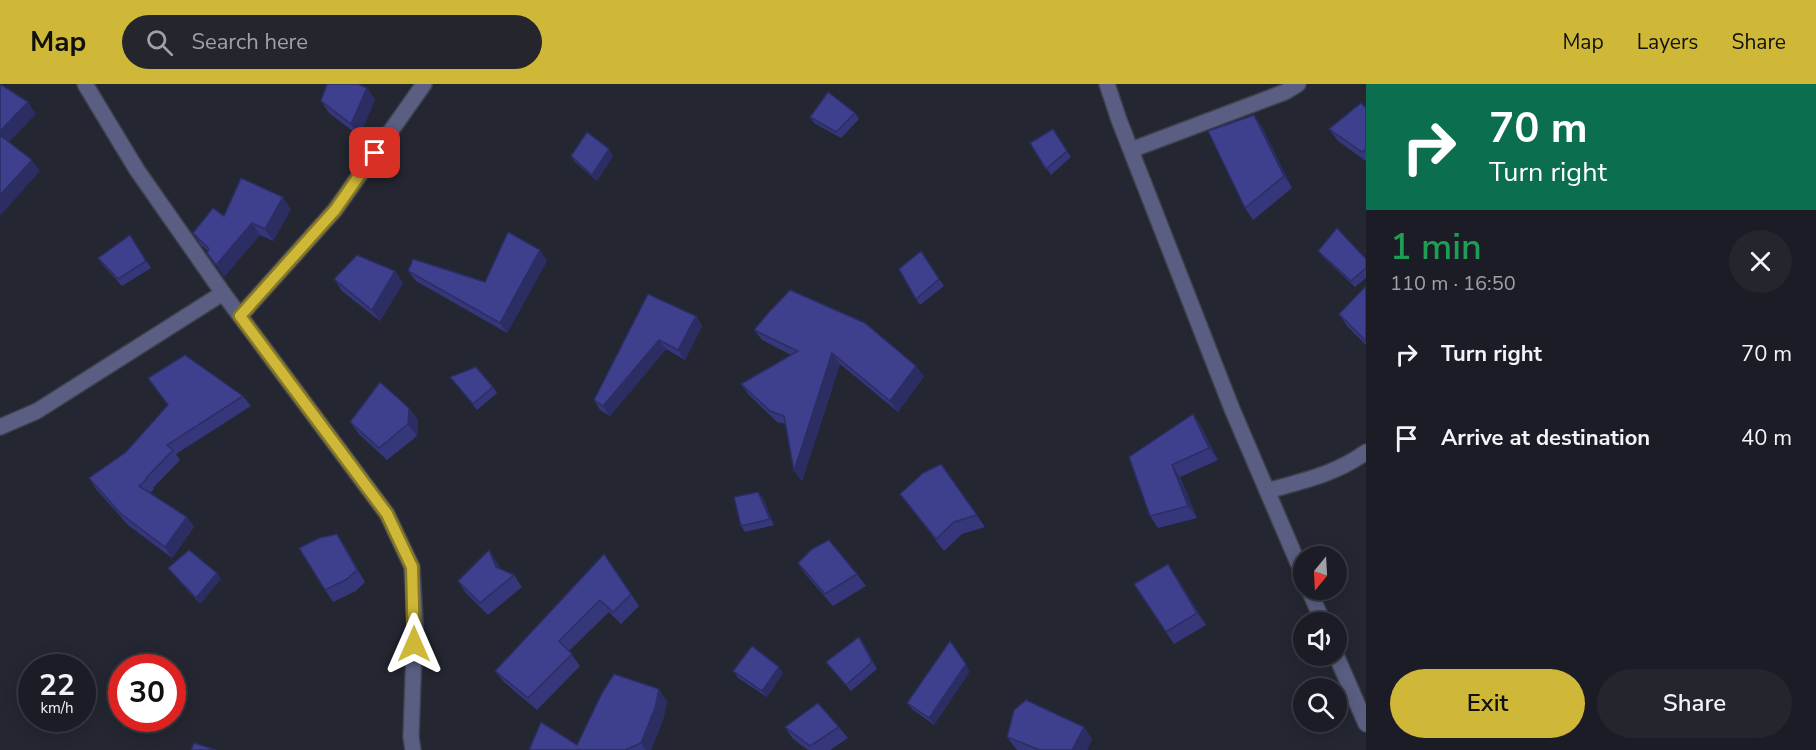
<!DOCTYPE html>
<meta charset="utf-8">
<style>
body{margin:0;font-family:"Nunito Sans",sans-serif;background:#24252d;color:#f1f3f6;height:100vh;display:flex;flex-direction:column;font-size:22px;white-space:nowrap}
*{box-sizing:border-box;margin:0}
p{font-size:20px;color:#a0a1a7}
.icon{flex:none;width:33px;height:33px;fill:none;stroke:currentColor;stroke-width:2;stroke-linecap:round;stroke-linejoin:round}
.map{position:relative;flex:1;overflow:hidden}
.panel{display:flex;flex-direction:column;background:#1b1c25;width:450px}
.panel>*{flex:none}
.banner{background:#0b6e4f;color:#fff;overflow:hidden}
.needle{width:39px;rotate:198deg}
.fabs{position:absolute;left:1293px;top:462px;display:grid;gap:12px}
.fabs a{display:grid;place-items:center;width:54px;height:54px;border-radius:50%;background:#1b1c25;box-shadow:0 3px 15px #0003,0 0 0 2px #393a42;font-size:30px}
.speed{position:absolute;left:18px;top:570px;display:flex;gap:12px;font-size:30px;font-weight:700;text-align:center}
.speed>*{display:grid;place-content:center;width:78px;height:78px;border-radius:50%;background:#1b1c25;box-shadow:0 3px 15px #0003,0 0 0 2px #393a42;line-height:1}
.speed small{font-size:15px;font-weight:400}
.speed .limit{border:9px solid #d22;background:#fff;color:#111}
.pin{position:absolute;display:grid;place-items:center;width:51px;height:51px;color:#fff;margin:-26px;border-radius:12px;box-shadow:0 3px 9px #0006}
.me{position:absolute;width:66px;margin:-33px;rotate:0deg;stroke-linejoin:round;filter:drop-shadow(0 0 4px #0008)}
.turn{display:flex;align-items:center;gap:21px;height:126px;padding:0 24px;font-size:27px}
.turn .icon{width:78px;height:78px;stroke-width:2.5}
.turn b{display:block;font-size:42px;line-height:51px}
.round{display:grid;place-items:center;flex:none;width:63px;height:63px;border-radius:32px;background:#24252d}
.summary{display:flex;align-items:center;justify-content:space-between;height:102px;padding:0 24px}
h1{font-size:36px;font-weight:600;line-height:45px;color:#1e9e55}
.cta{display:flex;gap:12px;margin-top:auto;padding:12px 24px}
.cta a{flex:1;height:69px;border-radius:36px;background:#cfb837;color:#111;font-size:24px;font-weight:600;line-height:69px;text-align:center}
.cta a+a{background:#24252d;color:#f1f3f6}
ul{padding:0;list-style:none}
li{display:flex;align-items:center;gap:18px;height:84px;padding:0 24px}
li div{flex:1}
li b{display:block;font-size:22px}
li em{font-style:normal}
header{display:flex;align-items:center;gap:36px;box-sizing:border-box;height:84px;padding:0 30px;background:#cfb837;color:#111}
header strong{font-size:28px}
nav{display:flex;gap:33px;margin-inline-start:auto;font-size:21px}
.search{width:420px;height:54px;background:#24252d;display:flex;align-items:center;gap:15px;box-sizing:border-box;padding:0 21px;border-radius:33px;color:#a0a1a7;font-size:22px}
main{display:flex;flex:1;min-height:0}
.map>svg:first-child{display:block}
.lines{fill:none;stroke-linecap:round;stroke-linejoin:round}
.minor-casing{stroke:#3f414c;stroke-width:18}
.minor{stroke:#5a5e82;stroke-width:15}
.wall{fill:#35377a}
.shaded-wall{fill:#2b2d63}
.building{fill:#3e408e;stroke:#2b2d63;stroke-width:1.5}
.route-casing{stroke:#877824;stroke-width:15}
.route{stroke:#cfb837;stroke-width:10}
</style>
<header>
<strong>Map</strong>
<div class="search"><svg class="icon" aria-label="search" viewBox="0 0 24 24"><circle cx="10" cy="10" r="6"/><path d="M15 15l6 6"/></svg>Search here</div>
<nav><a>Map</a><a>Layers</a><a>Share</a></nav>
</header>
<main>
<div class="map">
<svg width="1366" height="666" viewBox="0 0 1366 666">
<rect width="100%" height="100%" fill="#242631"/>
<g class="lines">
<defs>
<g id="minor">
<polyline points="85,0 137,86 223,209 387,430 412,483 415,537 411,653 413,666"/>
<polyline points="1107,0 1119,36 1232,325 1304,493"/>
<polyline points="1131,66 1285,8 1298,0"/>
<polyline points="240,232 335,126 424,0"/>
<polyline points="0,343 37,327 223,209"/>
<path d="M1267,407C1302,397 1336,390 1366,368"/>
<polyline points="1309,506 1323,538"/>
<polyline points="1336,571 1366,640"/>
</g>
</defs>
<use href="#minor" class="minor-casing"/>
<use href="#minor" class="minor"/>
</g>
<g class="wall">
<polygon points="367,4 375,16 359,52 329,29 321,17"/>
<polygon points="1366,24 1366,77 1338,57 1329,45"/>
<polygon points="855,29 859,35 841,54 814,39 810,33"/>
<polygon points="1254,31 1262,43 1292,104 1253,136 1245,124"/>
<polygon points="1053,45 1071,73 1051,91 1030,59"/>
<polygon points="571,72 613,72 597,97 575,78"/>
<polygon points="291,125 273,157 260,151 224,193 208,167 201,161 193,149 224,132"/>
<polygon points="130,151 151,184 122,202 102,180 98,174"/>
<polygon points="921,167 944,202 920,221 916,215"/>
<polygon points="1318,167 1366,175 1366,194 1355,203 1323,173"/>
<polygon points="547,177 507,249 416,197 408,187 485,198"/>
<polygon points="395,187 403,199 380,237 342,207 334,195"/>
<polygon points="1366,202 1366,261 1347,242 1339,230"/>
<polygon points="648,210 696,232 702,242 685,276 666,265 610,332 600,326 594,316"/>
<polygon points="754,246 924,292 898,328 840,280 802,397 794,387 786,340 777,338 748,310 741,300 791,271 762,256"/>
<polygon points="450,293 493,303 497,309 477,326"/>
<polygon points="243,312 251,322 176,370 180,376 153,404 154,405 150,409 187,433 194,443 172,474 128,441 96,405 89,394"/>
<polygon points="409,324 418,336 417,352 387,376 359,350 350,338"/>
<polygon points="1193,330 1201,342 1218,376 1180,393 1197,434 1158,444 1150,432"/>
<polygon points="941,380 985,443 962,450 944,467 900,410"/>
<polygon points="758,408 763,414 774,441 745,448 741,442"/>
<polygon points="345,462 365,498 356,507 333,518 325,506"/>
<polygon points="604,470 639,522 621,540 609,528 569,567 580,582 537,626 504,598 495,587"/>
<polygon points="497,478 500,485 514,491 522,503 488,531 466,509 458,497"/>
<polygon points="798,479 857,490 866,502 833,522 806,491"/>
<polygon points="168,484 221,495 200,520 173,490"/>
<polygon points="1176,492 1206,541 1174,560 1166,548"/>
<polygon points="859,553 864,560 877,585 851,607 826,578"/>
<polygon points="733,587 783,589 767,613 738,594"/>
<polygon points="970,587 934,641 912,625 907,619"/>
<polygon points="667,617 663,636 651,666 529,666 577,661"/>
<polygon points="785,643 839,643 848,654 830,666 808,666 793,655"/>
<polygon points="1084,643 1092,655 1087,666 1018,666 1016,665 1007,653"/>
</g>
<g class="shaded-wall">
<polygon points="367,4 375,16 359,52 351,40"/>
<polygon points="28,18 36,30 7,60 0,50 0,47"/>
<polygon points="1254,31 1262,43 1292,104 1284,92"/>
<polygon points="609,65 613,72 597,97 592,91"/>
<polygon points="32,76 40,87 0,132 0,111"/>
<polygon points="283,113 291,125 273,157 265,145"/>
<polygon points="252,139 260,151 224,193 216,181"/>
<polygon points="540,166 547,177 507,249 500,239"/>
<polygon points="395,187 403,199 380,237 372,226"/>
<polygon points="696,232 702,242 685,276 678,266"/>
<polygon points="659,256 666,265 610,332 603,322"/>
<polygon points="832,269 840,280 802,397 794,387"/>
<polygon points="916,282 924,292 898,328 890,317"/>
<polygon points="409,324 418,336 417,352 408,340"/>
<polygon points="1193,330 1201,342 1218,376 1209,364"/>
<polygon points="1172,381 1180,393 1197,434 1188,422"/>
<polygon points="758,408 763,414 774,441 770,435"/>
<polygon points="187,433 194,443 172,474 165,463"/>
<polygon points="337,450 345,462 365,498 357,486"/>
<polygon points="489,466 497,478 504,495 496,483"/>
<polygon points="1168,480 1176,492 1206,541 1197,529"/>
<polygon points="217,489 221,495 200,520 196,514"/>
<polygon points="859,553 864,560 877,585 872,578"/>
<polygon points="950,557 970,587 934,641 929,634"/>
<polygon points="779,583 783,589 767,613 762,607"/>
<polygon points="659,605 667,617 663,636 651,666 646,666 641,659"/>
<polygon points="1084,643 1092,655 1087,666 1072,666"/>
</g>
<g class="building">
<polygon points="0,0 28,18 0,47"/>
<polygon points="327,0 358,0 367,4 351,40 321,17"/>
<polygon points="828,8 855,29 836,48 810,33"/>
<polygon points="1361,19 1366,24 1366,65 1362,68 1329,45"/>
<polygon points="1254,31 1284,92 1245,124 1208,47"/>
<polygon points="1053,45 1067,67 1046,85 1030,59"/>
<polygon points="587,48 609,65 592,91 571,72"/>
<polygon points="0,51 32,76 0,111"/>
<polygon points="241,94 283,113 265,145 252,139 216,181 207,169 209,165 193,149 213,124 224,132"/>
<polygon points="1337,144 1366,175 1366,184 1351,197 1318,167"/>
<polygon points="508,148 540,166 500,239 408,187 413,175 485,198"/>
<polygon points="130,151 146,177 118,195 98,174"/>
<polygon points="921,167 939,195 916,215 899,185"/>
<polygon points="357,171 395,187 372,226 334,195"/>
<polygon points="1366,202 1366,257 1339,230"/>
<polygon points="790,206 865,239 916,282 890,317 832,269 794,387 784,332 770,327 741,300 798,267 754,246 769,228"/>
<polygon points="648,210 696,232 678,266 659,256 603,322 594,316"/>
<polygon points="185,271 243,312 167,361 173,366 146,394 147,395 139,402 187,433 165,463 121,430 89,394 126,368 168,321 148,294"/>
<polygon points="476,283 493,303 473,320 450,293"/>
<polygon points="380,298 409,324 408,340 379,364 350,338"/>
<polygon points="1193,330 1209,364 1172,381 1188,422 1150,432 1129,373"/>
<polygon points="941,380 977,431 954,438 936,455 900,410 923,389"/>
<polygon points="758,408 770,435 741,442 734,413"/>
<polygon points="337,450 357,486 347,495 325,506 299,464 319,454"/>
<polygon points="829,456 857,490 825,510 798,479 812,465"/>
<polygon points="189,466 217,489 196,514 168,484"/>
<polygon points="489,466 496,483 514,491 480,519 458,497"/>
<polygon points="604,470 631,510 613,528 600,516 559,557 572,570 528,614 495,587"/>
<polygon points="1168,480 1197,529 1166,548 1134,500"/>
<polygon points="859,553 872,578 846,601 826,578"/>
<polygon points="950,557 966,580 929,634 907,619"/>
<polygon points="752,562 779,583 762,607 733,587"/>
<polygon points="614,590 659,605 655,624 641,659 625,666 529,666 541,638 577,661 602,609"/>
<polygon points="1026,616 1084,643 1072,666 1040,666 1007,653 1014,626"/>
<polygon points="818,619 839,643 810,662 785,643"/>
<polygon points="194,659 216,666 191,666"/>
</g>
<g class="lines">
<defs>
<polyline id="route" points="375,69 335,126 240,232 387,430 412,483 414,560"/>
</defs>
<use href="#route" class="route-casing"/>
<use href="#route" class="route"/>
</g>
</svg>
<div class="fabs">
<a><svg class="needle" viewBox="-14 -14 28 28"><path d="M0-13l5 13h-10z" fill="#e53935"/><path d="M0 13l5-13h-10z" fill="#a0a1a7"/></svg></a>
<a><svg class="icon" aria-label="sound" viewBox="0 0 24 24"><path d="M4 9h4l5-4v14l-5-4H4zM17 9q2 3 0 6"/></svg></a>
<a><svg class="icon" aria-label="search" viewBox="0 0 24 24"><circle cx="10" cy="10" r="6"/><path d="M15 15l6 6"/></svg></a>
</div>
<div class="speed"><div>22<small>km/h</small></div><div class="limit">30</div></div>
<div class="pin" style="left:375px;top:69px;background:#d93025"><svg class="icon" aria-label="arrive" viewBox="0 0 24 24"><path d="M6 21V4h12l-3 4 3 4H6"/></svg></div>
<svg class="me" style="left:414px;top:560px" viewBox="-20 -20 40 40"><path d="M0-17L14 15 0 8-14 15z" fill="#cfb837" stroke="#fff" stroke-width="4"/></svg>
</div>
<section class="panel">
<div class="banner">
<div class="turn"><svg class="icon" aria-label="right" viewBox="0 0 24 24"><path d="M7 20v-9h11M14 6l5 5-5 5"/></svg><div><b>70 m</b>Turn right</div></div>
</div>
<div class="summary"><div><h1>1 min</h1><p>110 m · 16:50</p></div><a class="round"><svg class="icon" aria-label="close" viewBox="0 0 24 24"><path d="M6 6l12 12M18 6L6 18"/></svg></a></div>
<ul>
<li><svg class="icon" aria-label="right" viewBox="0 0 24 24"><path d="M7 20v-9h11M14 6l5 5-5 5"/></svg><div><b>Turn right</b></div><em>70 m</em></li>
<li><svg class="icon" aria-label="arrive" viewBox="0 0 24 24"><path d="M6 21V4h12l-3 4 3 4H6"/></svg><div><b>Arrive at destination</b></div><em>40 m</em></li>
</ul>
<div class="cta"><a>Exit</a><a>Share</a></div>
</section>
</main>
